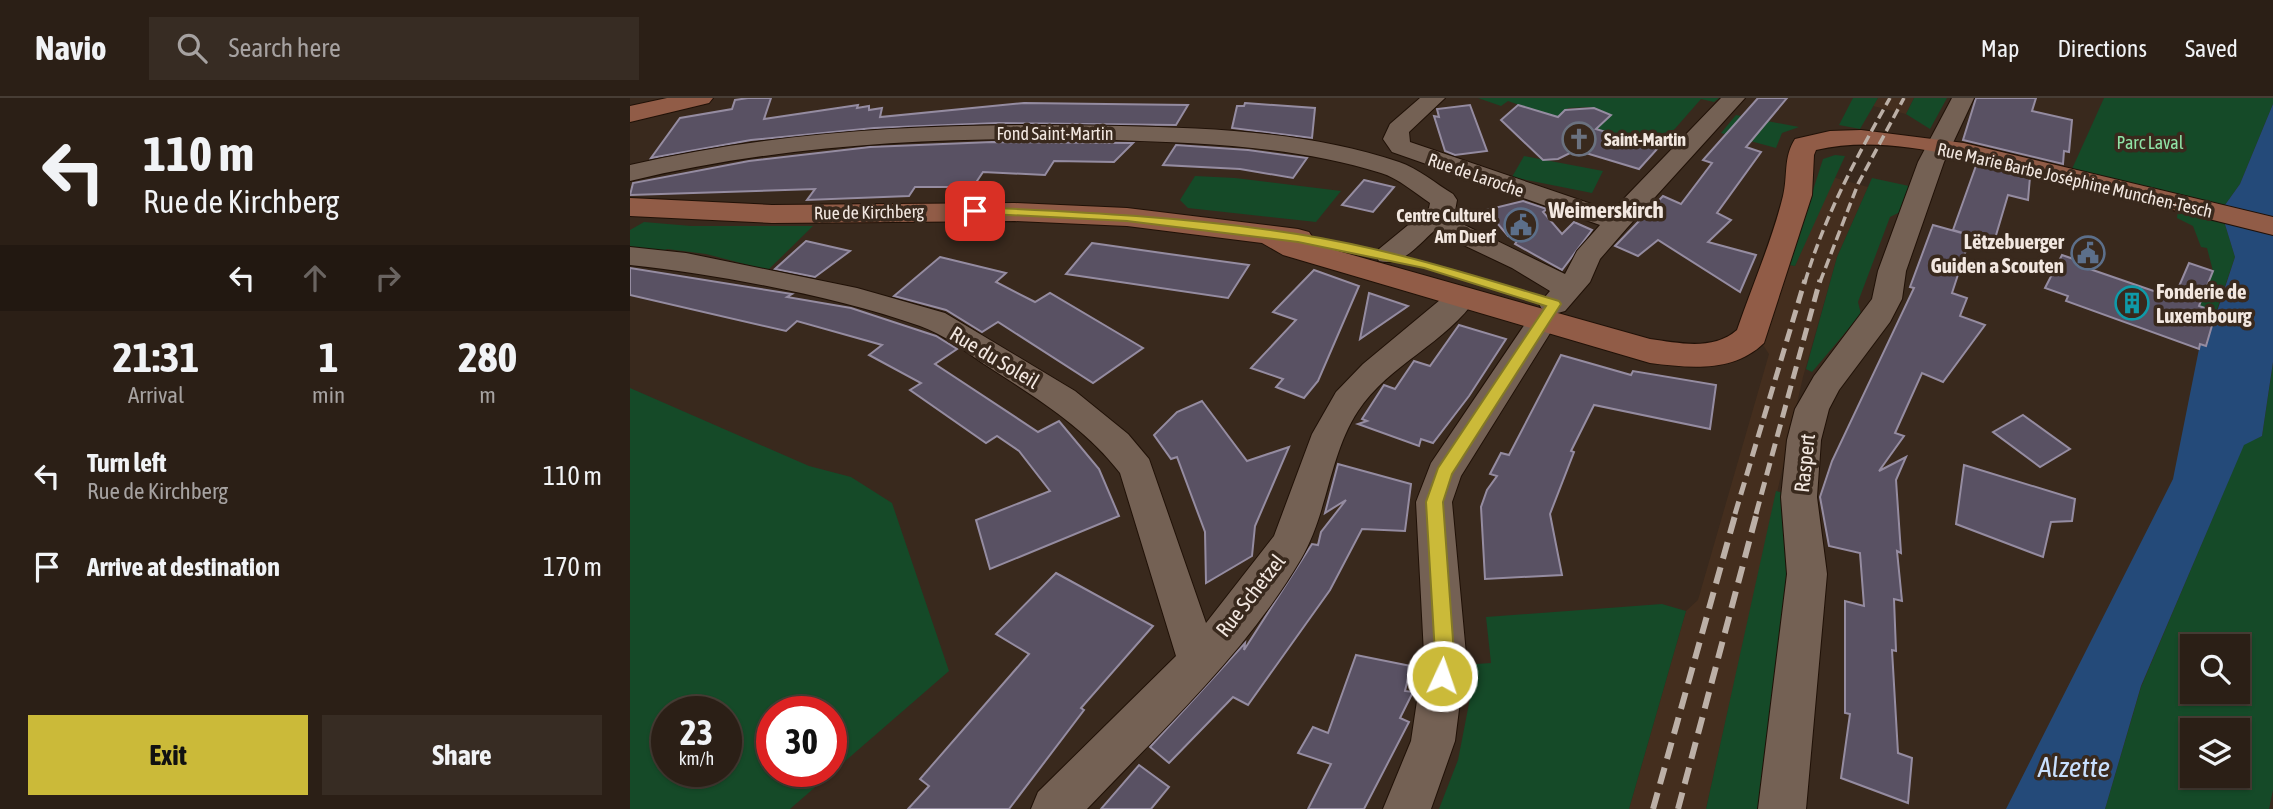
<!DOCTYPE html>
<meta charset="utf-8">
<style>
body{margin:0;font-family:"Asap Condensed",sans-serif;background:#372c23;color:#f1f3f6;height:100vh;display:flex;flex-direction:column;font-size:26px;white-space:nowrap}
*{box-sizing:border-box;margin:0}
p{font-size:23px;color:#a6a2a1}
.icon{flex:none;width:38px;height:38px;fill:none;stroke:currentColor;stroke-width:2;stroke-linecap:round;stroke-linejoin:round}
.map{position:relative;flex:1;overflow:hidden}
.drawer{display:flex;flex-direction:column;background:#2b1f16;width:630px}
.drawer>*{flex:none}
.guide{background:#2b1f16;color:#f1f3f6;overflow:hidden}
.tools{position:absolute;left:1550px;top:536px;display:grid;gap:14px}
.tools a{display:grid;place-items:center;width:70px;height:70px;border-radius:0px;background:#2b1f16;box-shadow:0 2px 5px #0004,0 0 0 2px #473d35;font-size:35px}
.speed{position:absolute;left:21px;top:598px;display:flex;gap:14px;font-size:35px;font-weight:700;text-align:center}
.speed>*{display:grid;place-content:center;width:91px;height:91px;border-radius:50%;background:#2b1f16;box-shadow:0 2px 5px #0004,0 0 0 2px #473d35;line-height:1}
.speed small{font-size:18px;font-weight:400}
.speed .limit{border:10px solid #d22;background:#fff;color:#111}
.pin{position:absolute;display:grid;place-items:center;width:60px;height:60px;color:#fff;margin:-30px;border-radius:14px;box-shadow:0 4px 10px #0006}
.me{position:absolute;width:77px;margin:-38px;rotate:3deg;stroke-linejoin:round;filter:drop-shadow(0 0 5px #0008)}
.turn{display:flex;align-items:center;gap:24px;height:147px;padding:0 28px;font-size:32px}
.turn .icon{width:91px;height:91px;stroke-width:2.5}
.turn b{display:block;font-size:49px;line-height:60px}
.lanes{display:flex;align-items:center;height:66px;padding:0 28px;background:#0003;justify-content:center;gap:35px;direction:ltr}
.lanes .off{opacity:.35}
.eta{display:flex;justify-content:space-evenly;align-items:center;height:119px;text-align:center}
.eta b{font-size:42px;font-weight:700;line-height:49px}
.action{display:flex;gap:14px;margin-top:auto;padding:14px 28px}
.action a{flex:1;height:80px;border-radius:0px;background:#cbba39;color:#111;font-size:28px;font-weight:700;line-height:80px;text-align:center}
.action a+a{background:#372c23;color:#f1f3f6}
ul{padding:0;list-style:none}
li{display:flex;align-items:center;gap:21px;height:91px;padding:0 28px}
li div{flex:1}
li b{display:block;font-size:26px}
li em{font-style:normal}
header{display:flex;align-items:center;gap:42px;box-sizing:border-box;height:98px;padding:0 35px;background:#2b1f16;border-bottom:2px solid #473d35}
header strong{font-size:33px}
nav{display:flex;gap:38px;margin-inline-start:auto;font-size:24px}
.search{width:490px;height:63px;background:#372c23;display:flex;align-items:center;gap:18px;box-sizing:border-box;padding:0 24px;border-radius:0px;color:#a6a2a1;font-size:26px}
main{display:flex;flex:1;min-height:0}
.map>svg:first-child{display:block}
.built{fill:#442e1e}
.green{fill:#154a28;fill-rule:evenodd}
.water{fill:#244a79}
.building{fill:#595163;stroke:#958ca1;stroke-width:2}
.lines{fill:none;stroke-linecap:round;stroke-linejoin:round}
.street-casing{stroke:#201107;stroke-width:2}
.secondary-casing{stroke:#201107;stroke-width:2}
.street{fill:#746154;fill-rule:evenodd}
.secondary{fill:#915c47;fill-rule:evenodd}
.rail-far2{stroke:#bcb0a7;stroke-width:3.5;stroke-dasharray:10 5;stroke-linecap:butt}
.rail-far1{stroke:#bcb0a7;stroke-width:5;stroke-dasharray:13 7;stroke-linecap:butt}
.rail{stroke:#bcb0a7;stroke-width:6;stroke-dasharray:17 9;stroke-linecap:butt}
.route{fill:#cbba39;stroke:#847925;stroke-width:2}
.labels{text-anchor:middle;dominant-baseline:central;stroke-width:7;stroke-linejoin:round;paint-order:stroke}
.far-street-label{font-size:18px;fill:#f2e7e0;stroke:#39291d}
.far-poi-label{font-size:18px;font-weight:bold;fill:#f2e7e0;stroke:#39291d;text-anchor:start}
.far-park-label{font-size:18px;fill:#90e4a6;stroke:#39291d}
.poi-label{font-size:21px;font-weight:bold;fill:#f2e7e0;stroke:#39291d;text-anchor:end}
.street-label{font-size:21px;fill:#f2e7e0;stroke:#39291d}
.far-district-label{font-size:23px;font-weight:bold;fill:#f2e7e0;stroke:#39291d}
.near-water-label{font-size:28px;font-style:italic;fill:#c9e0fe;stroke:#39291d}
</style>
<header>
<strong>Navio</strong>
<div class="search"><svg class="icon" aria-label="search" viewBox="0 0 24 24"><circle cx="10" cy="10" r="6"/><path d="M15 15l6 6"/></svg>Search here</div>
<nav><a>Map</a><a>Directions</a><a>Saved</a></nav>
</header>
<main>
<section class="drawer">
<div class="guide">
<div class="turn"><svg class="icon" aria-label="left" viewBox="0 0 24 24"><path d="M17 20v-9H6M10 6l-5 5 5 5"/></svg><div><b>110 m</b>Rue de Kirchberg</div></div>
<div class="lanes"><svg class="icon" aria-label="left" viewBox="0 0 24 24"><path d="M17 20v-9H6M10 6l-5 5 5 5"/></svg><svg class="icon off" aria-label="ahead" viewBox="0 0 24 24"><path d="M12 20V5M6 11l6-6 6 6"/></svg><svg class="icon off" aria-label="right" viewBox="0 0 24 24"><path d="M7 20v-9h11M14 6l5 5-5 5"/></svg></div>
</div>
<div class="eta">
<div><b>21:31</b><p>Arrival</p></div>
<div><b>1</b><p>min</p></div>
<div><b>280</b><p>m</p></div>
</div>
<ul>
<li><svg class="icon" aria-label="left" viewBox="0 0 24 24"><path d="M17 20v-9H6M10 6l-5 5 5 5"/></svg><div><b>Turn left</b><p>Rue de Kirchberg</p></div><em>110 m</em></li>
<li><svg class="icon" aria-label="arrive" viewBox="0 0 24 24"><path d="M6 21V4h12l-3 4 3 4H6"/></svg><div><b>Arrive at destination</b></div><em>170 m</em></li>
</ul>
<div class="action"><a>Exit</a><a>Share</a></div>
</section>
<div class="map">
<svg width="1643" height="711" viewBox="0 0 1643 711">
<rect width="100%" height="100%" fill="#39291d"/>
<g class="built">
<polygon points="1248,0 1284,0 1276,16 1243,8"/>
<polygon points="1202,79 1238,89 1207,159 1173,279 1076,711 999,711 1056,513 1068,502 1139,256 1133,247 1159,167 1165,168"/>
</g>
<g class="green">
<polygon points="848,0 1089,0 1084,4 1071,1 1028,50 963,30 972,14 960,9 938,10 931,22 878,3 871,8"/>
<polygon points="1223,0 1248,0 1230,31 1209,27"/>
<polygon points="1284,0 1317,0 1300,31 1276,16"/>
<polygon points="1474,0 1643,0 1643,6 1610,86 1595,107 1442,71"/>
<polygon points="1106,17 1169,29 1152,35 1146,50 1091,35"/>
<polygon points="1205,57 1215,58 1165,168 1159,167 1193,61"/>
<polygon points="894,58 973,73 962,95 882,79"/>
<polygon points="565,78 605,80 711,93 686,124 558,110 550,102"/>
<polygon points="1242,80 1279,88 1272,113 1260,119 1228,204 1231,216 1182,274 1176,271 1207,159"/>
<polygon points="1548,111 1594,123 1605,159 1586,214 1569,208 1583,173 1577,150 1571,149 1563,128 1547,120"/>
<polygon points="14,124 61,128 183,128 138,172 76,156 37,151 32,154 0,152 0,132"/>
<path d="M1643,265V692L1639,711H1475L1511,589L1614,346L1632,338ZM1563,548H1608V593H1563ZM1563,632H1608V677H1563Z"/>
<path d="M0,290L179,368L221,379L262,405L319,573L160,711H0ZM37,614H96V674H37ZM142,614H201V674H142Z"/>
<polygon points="1146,393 1161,397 1163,482 1134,711 1076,711"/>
<polygon points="1032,506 1056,513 999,711 809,711 828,662 843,585 832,567 861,565 856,519"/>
</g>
<polygon class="water" points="1643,6 1643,264 1632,338 1614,347 1511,588 1475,711 1376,711 1543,381 1570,246 1576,247 1605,159 1594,123 1595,107 1610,86"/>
<g class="building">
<polygon points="118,0 141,0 134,21 228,7 227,10 239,8 239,12 252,10 250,19 394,5 558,7 546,27 368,25 244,30 121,42 21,60 50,20 102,11 105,2"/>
<polygon points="1128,0 1157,0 1116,49 1131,54 1087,115 1101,122 1078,144 1126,157 1110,194 1028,142 1008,158 985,148 1033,98 1051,106 1082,65 1073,62"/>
<polygon points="1346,0 1406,0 1402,13 1442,22 1439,54 1434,53 1433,66 1333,42"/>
<polygon points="615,5 685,10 682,40 602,30 607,8 614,8"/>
<polygon points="840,7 857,53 825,57 815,53 804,18 809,19 807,11"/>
<polygon points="888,7 928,19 935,12 964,10 981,17 966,31 1028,50 1009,71 946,52 928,61 913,62 871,22"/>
<polygon points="362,44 503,45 484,64 424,63 415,77 353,74 343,89 285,89 279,98 177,102 185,91 0,97 3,85 119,63 240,49"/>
<polygon points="546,47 618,52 677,60 663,80 610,71 533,67"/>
<polygon points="1347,65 1400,79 1398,102 1378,97 1364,144 1341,137 1322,195 1337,200 1330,218 1355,227 1313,284 1292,275 1265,335 1274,338 1249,373 1276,359 1266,382 1271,455 1267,453 1272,503 1264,501 1266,553 1262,552 1268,655 1282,660 1278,705 1211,680 1220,616 1215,615 1215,503 1234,508 1230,455 1199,448 1190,399 1202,363 1284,190 1280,189 1303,127 1339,137 1323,132"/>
<polygon points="734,82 764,89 743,114 712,107"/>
<polygon points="893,103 917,111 913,114 932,136 944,124 962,132 932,172 885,146 904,120 878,138 856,112"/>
<polygon points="176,143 220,153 185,179 145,171"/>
<polygon points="462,145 539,156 619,167 598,200 436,176"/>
<polygon points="1432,157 1455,165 1454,169 1544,200 1559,165 1583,173 1569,208 1586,214 1576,248 1570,246 1569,251 1436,203 1438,198 1415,190"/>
<polygon points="310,159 376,175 366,184 405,204 420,195 513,250 463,285 368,224 352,234 316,212 264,198"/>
<polygon points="0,170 162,196 157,199 221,210 306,238 327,251 305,266 408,334 429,323 469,371 489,418 360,471 346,422 420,393 389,353 367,338 356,345 280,292 291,285 239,257 252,247 167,223 156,233 0,197"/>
<polygon points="684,172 729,188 688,283 674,300 646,289 653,281 621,270 666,222 643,214"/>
<polygon points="739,195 778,208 730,241"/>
<polygon points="829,227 876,241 839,298 803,345 791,341 789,348 728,326 737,323 732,321 754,287 765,291 784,263 800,268"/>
<polygon points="931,257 1001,277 1003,273 1086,287 1080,331 964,307 941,353 944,354 920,416 932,477 855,481 851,409 857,392 867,378 860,376 871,355 879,357"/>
<polygon points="572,303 617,363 659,349 625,428 622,458 576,485 575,434 547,359 541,361 524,337 547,314"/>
<polygon points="1393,317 1440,351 1410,369 1363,334"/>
<polygon points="708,366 781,386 775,433 732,431 700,492 618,607 603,599 539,665 520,649 615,545 614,552 682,446 688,447 691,434 716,402 695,415"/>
<polygon points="1334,367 1445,401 1442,423 1421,424 1413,459 1326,426"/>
<polygon points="426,475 523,528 451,610 454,612 379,711 278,711 299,688 290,681 399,556 366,536"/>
<polygon points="726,557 781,568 775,593 783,594 770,620 779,624 734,711 678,711 701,666 668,655 683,629 698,635"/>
<polygon points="509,667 539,689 521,711 471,711"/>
</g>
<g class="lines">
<defs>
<g id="street">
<path d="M790,0H815L779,34L780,44L982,113L1091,0H1115L997,130L970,161L960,184L935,213L924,216L913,213L909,206L920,193L882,170L804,133C788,147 772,169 749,163L745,157L749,151L799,110L800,105C785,95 768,80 751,75C665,48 572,45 484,42C322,38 157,45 0,83V67C160,30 327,24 491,28C583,30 681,34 769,64C788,70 806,86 823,96L827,102L825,113L820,120L935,176L947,153L970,127L762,54L753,41L760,26Z"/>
<polygon points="1322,0 1344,0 1314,64 1276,173 1272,201 1260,224 1209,292 1199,311 1191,342 1187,399 1197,476 1176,711 1128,711 1157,476 1151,399 1157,342 1165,311 1184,278 1242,201 1248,173 1288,64"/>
<path d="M0,149L56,155L227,190L315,215L445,293L498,336L519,361L576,525L644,438L682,336L706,294L733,266L822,192L832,190L842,192L847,199C817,245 759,266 728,313C699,357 698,415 671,461C616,555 532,632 457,711H401L408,694L546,558L490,375C454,328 403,298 354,266C335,253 313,236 290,228C204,198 91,177 0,167Z"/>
<polygon points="912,214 923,217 927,224 831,378 822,404 836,556 825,643 801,711 753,711 781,643 794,556 786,404 801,365 901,217"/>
</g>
<g id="secondary">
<polygon points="37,0 83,0 79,5 0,24 0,8"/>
<path d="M1231,32L1334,45L1643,119V137C1571,119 1499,101 1426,83C1352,65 1263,34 1186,52L1184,57L1182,97L1134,245C1103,275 1060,270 1020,265L653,157L632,145L497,128L385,123L142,125L0,118V100L142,107L385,105L497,110L668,131L679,134L683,140L680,145L1020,241C1049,245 1083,253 1107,232C1122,188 1142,143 1153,98C1158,78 1153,60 1165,41L1200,33Z"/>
</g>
</defs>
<use href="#street" class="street-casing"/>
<use href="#secondary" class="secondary-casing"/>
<use href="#street" class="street"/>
<use href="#secondary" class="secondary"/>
<g class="rail-far2">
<path d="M1175,184C1195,117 1226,60 1260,0"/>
<polyline points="1190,184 1228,86 1274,0"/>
</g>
<g class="rail-far1">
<polyline points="1105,416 1175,182"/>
<polyline points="1126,416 1190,182"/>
</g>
<g class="rail">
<polyline points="1023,711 1106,414"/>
<polyline points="1048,711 1127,414"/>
</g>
</g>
<path class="route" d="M345,109C453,114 560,119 667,136C757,150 842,177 929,203L931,206L822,376L813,404L824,556L819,584L812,586L805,584L802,578L805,556L796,404L808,370L916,208L794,170L668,144L497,123L341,115L339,113Z"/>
<defs>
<symbol id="church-ring" viewBox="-11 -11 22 22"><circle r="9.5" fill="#39291d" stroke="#6b7280" stroke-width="1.5"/><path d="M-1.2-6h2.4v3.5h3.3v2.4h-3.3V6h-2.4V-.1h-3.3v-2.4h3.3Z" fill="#6b7280"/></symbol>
<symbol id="civic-ring" viewBox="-11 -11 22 22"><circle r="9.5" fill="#39291d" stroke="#5c6f8a" stroke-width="1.5"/><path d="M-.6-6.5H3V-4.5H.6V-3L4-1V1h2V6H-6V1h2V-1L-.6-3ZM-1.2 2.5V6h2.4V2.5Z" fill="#5c6f8a"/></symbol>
<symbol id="building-ring" viewBox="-11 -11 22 22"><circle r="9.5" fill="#39291d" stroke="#0f9aa8" stroke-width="1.5"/><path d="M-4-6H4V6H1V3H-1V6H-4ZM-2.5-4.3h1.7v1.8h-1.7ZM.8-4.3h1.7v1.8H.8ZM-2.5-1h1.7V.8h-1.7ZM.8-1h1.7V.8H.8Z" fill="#0f9aa8"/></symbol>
</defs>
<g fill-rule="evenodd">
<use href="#church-ring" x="930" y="22" width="38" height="38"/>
<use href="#civic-ring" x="872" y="108" width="38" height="38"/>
<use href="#civic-ring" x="1439" y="136" width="38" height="38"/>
<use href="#building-ring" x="1483" y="186" width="38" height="38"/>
</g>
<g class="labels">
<g class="far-street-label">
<text x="425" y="35">Fond Saint-Martin</text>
<text transform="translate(846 77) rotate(19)">Rue de Laroche</text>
<text transform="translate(1445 82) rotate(13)">Rue Marie Barbe Joséphine Munchen-Tesch</text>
<text transform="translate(239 114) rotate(-1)">Rue de Kirchberg</text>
</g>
<g class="far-poi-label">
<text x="974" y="41">Saint-Martin</text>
<text x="866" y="117" text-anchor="end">Centre Culturel<tspan x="866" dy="21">Am Duerf</tspan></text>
</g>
<g class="far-park-label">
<text x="1520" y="44">Parc Laval</text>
</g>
<g class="poi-label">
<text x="1434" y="143">Lëtzebuerger<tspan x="1434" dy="24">Guiden a Scouten</tspan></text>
<text x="1526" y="193" text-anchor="start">Fonderie de<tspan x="1526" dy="24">Luxembourg</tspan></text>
</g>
<g class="street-label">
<text transform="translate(365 259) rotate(31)">Rue du Soleil</text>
<text transform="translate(1174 365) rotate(-84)">Raspert</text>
<text transform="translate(620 497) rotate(-52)">Rue Schetzel</text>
</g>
<g class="far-district-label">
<text x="976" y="112">Weimerskirch</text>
</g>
<g class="near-water-label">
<text x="1444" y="669">Alzette</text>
</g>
</g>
</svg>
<div class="tools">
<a><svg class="icon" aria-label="search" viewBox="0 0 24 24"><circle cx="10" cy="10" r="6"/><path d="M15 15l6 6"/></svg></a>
<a><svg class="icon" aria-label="layers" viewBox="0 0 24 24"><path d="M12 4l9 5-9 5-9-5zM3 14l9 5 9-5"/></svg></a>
</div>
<div class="speed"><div>23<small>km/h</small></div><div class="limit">30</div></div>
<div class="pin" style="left:345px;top:113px;background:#d93025"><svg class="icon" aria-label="arrive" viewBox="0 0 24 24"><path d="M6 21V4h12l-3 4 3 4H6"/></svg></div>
<svg class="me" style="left:812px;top:578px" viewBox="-20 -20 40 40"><circle r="17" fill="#cbba39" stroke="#fff" stroke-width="3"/><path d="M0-11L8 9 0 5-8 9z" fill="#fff"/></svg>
</div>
</main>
